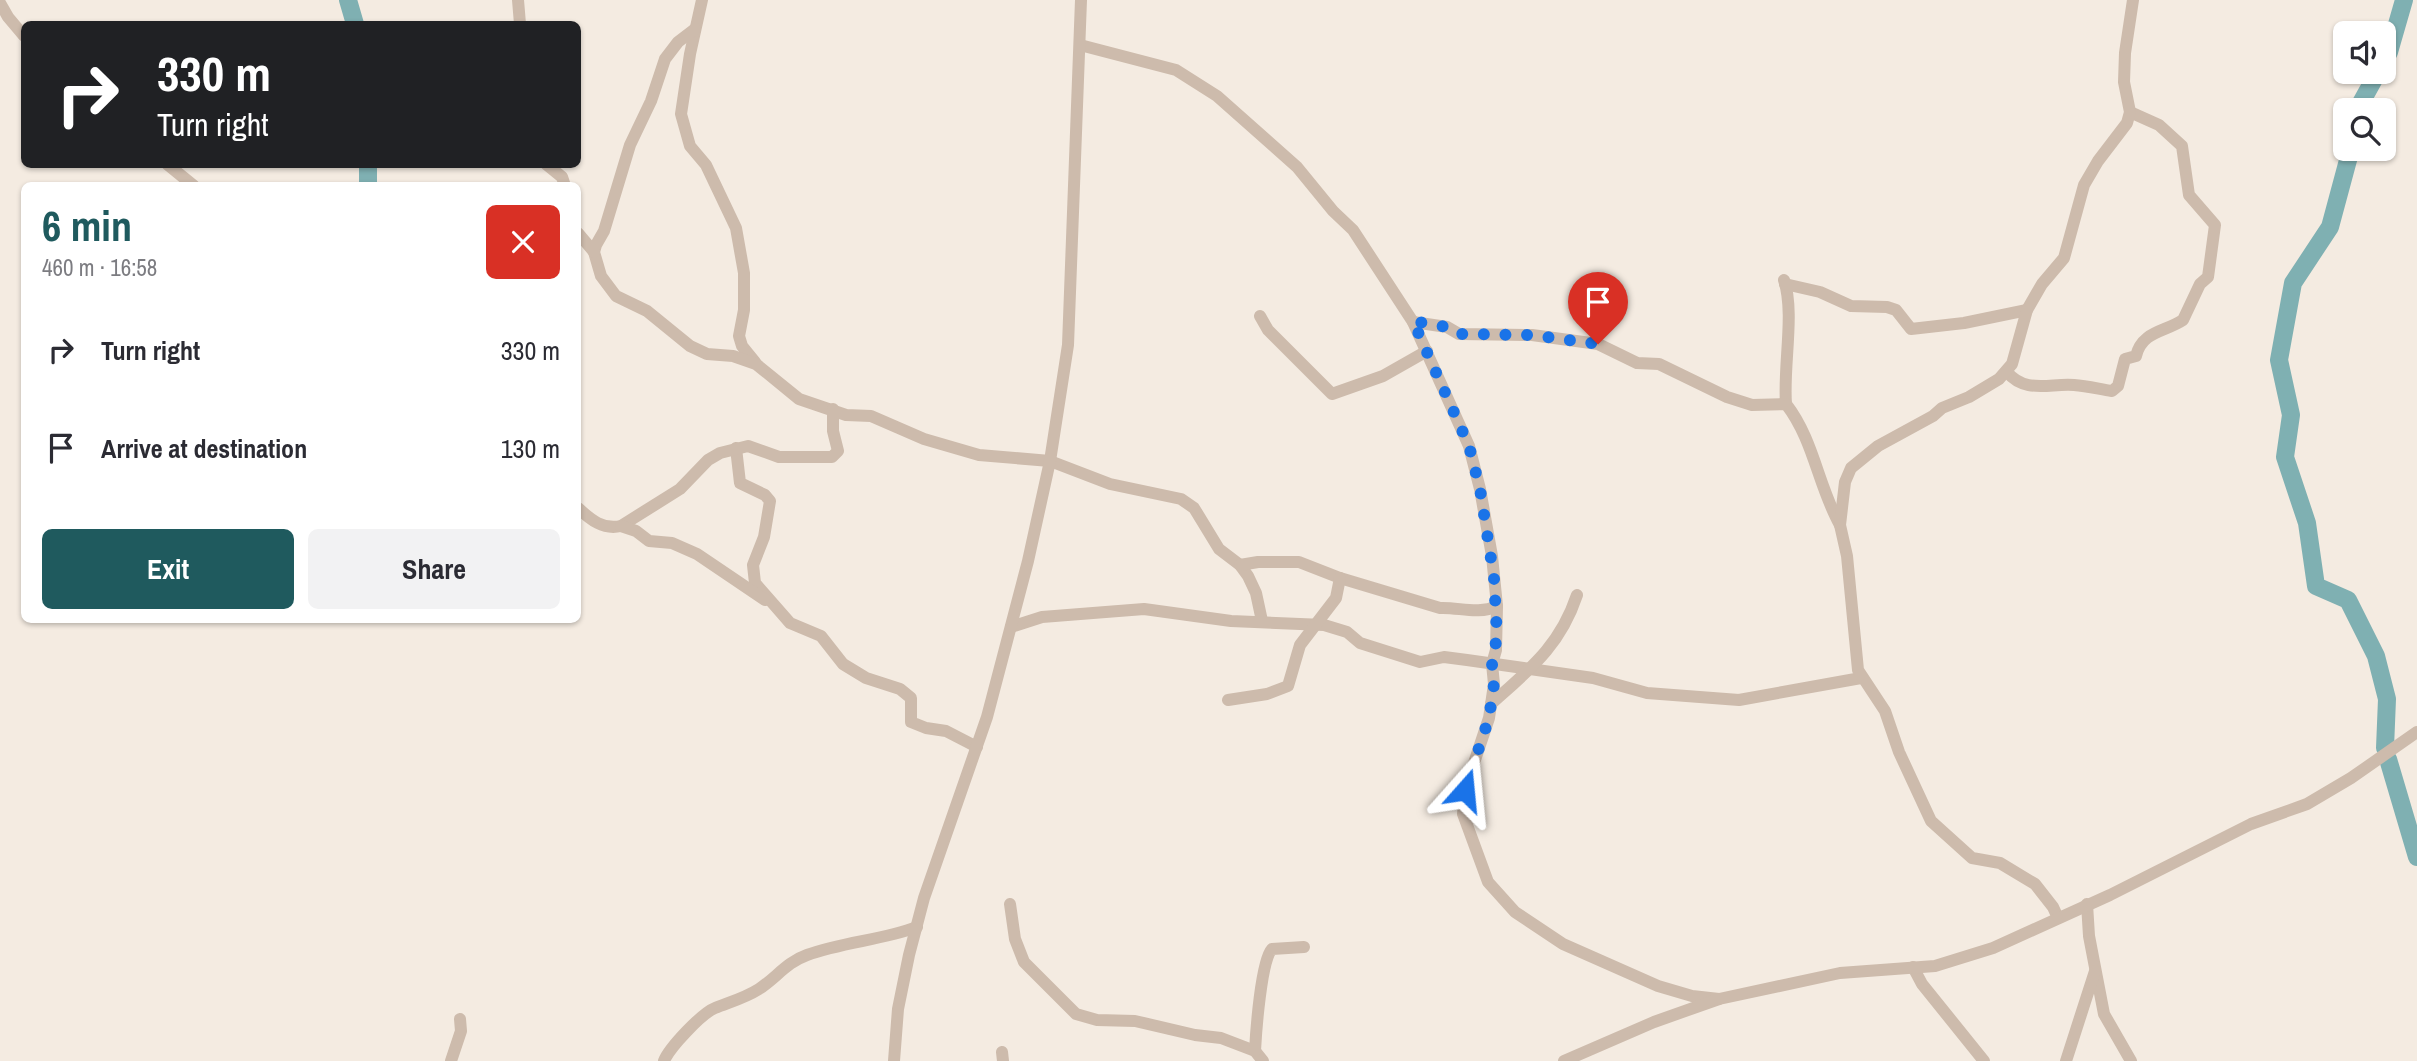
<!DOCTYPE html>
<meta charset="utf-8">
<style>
body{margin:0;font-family:"Archivo Narrow",sans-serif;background:#f2f2f3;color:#2b2b33;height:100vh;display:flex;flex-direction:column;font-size:26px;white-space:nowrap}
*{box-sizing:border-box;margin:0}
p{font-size:23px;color:#7c7c81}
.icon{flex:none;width:38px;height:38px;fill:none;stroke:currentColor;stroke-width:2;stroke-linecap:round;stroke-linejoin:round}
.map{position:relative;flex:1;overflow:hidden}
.side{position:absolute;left:21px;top:182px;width:560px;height:441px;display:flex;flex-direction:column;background:#fff;border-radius:10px;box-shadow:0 2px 5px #0004}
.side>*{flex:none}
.top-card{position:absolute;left:21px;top:21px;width:560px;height:147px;border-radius:10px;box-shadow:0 2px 5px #0004;background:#202124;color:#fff;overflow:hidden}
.buttons{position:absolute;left:2333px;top:21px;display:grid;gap:14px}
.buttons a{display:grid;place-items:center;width:63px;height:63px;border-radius:10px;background:#fff;box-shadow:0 2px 5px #0004;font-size:35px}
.pin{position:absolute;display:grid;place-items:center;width:60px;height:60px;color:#fff;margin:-72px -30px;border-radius:50% 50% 50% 0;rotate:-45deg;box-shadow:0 0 7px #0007}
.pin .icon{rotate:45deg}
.me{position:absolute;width:77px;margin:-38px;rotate:18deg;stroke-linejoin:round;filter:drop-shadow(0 0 5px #0008)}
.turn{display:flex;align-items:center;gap:24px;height:147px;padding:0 21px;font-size:32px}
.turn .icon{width:91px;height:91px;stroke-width:2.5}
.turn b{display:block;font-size:49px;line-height:60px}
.round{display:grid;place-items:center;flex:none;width:74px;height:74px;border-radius:10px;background:#f2f2f3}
.headline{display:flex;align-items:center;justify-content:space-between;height:119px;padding:0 21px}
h1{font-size:42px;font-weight:800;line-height:52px;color:#1f5a5e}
.primary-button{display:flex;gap:14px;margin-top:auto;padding:14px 21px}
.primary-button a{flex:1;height:80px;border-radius:10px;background:#1f5a5e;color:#fff;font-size:28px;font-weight:800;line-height:80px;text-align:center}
.primary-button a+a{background:#f2f2f3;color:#2b2b33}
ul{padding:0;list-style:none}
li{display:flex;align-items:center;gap:21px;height:98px;padding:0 21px}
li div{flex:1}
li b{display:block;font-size:26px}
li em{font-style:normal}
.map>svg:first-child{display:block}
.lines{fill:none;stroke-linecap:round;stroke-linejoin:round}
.river{stroke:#7fb0b2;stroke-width:18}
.minor{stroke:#cdbbac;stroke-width:12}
.route{stroke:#1a73e8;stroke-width:12;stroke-dasharray:0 21.6}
</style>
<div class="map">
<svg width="2417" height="1061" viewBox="0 0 2417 1061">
<rect width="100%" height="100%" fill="#f4ebe1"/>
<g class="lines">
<g class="river">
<polyline points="348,0 355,24"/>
<polyline points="2384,62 2389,52 2404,0"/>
<polyline points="2357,110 2378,72"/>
<polyline points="2351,149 2330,227 2293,283 2279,360 2291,415 2285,457 2307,523 2316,586 2348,600 2376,656 2387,699 2385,748"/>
<polyline points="368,164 368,186"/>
<polyline points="2388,759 2417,857"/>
</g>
<g class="minor">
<polyline points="518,0 520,24"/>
<polyline points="702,0 690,54 681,114 690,146 706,165 736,228 744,273 744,310 739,336 742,346 755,362"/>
<polyline points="0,3 8,17 24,36"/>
<polyline points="695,29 678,42 665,59 651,101 630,145 604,231 596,245 594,252 601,276 616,296 647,311 690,346 707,354 733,356 756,364 799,399 846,415 871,416 924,439 979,455 1050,461 1110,484 1181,499 1194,508 1219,549 1240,565 1248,576 1256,593 1262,621"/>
<polyline points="1080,45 1176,70 1217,96 1297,167 1333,211 1353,230 1413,322 1469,446 1480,489 1492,556 1497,606 1496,650 1492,664 1494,684 1489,718 1465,790 1463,814 1488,882 1515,912 1563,944 1658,986 1692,996 1719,999"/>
<polyline points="167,164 194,186"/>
<polyline points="546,164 562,177 565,186"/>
<polyline points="578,233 594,252"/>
<path d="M1784,280C1795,313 1783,366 1786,404"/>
<polyline points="1785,284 1820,292 1851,306 1887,307 1896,310 1911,329 1964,323 2027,310"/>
<polyline points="1260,316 1268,330 1332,394 1383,376 1427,351"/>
<path d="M1413,322L1447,327L1459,334L1532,335L1598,344L1637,363L1659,364L1727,397L1752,405L1786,404C1814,440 1818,486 1840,525"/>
<path d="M2007,372C2025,394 2050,383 2074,385C2087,386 2099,389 2112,391L2118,386L2125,359L2136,356C2142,331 2165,332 2183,320L2200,284L2208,277L2215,225L2189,195L2182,146L2159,125L2130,112"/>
<polyline points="736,448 740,483 765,495 770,501 764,537 753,565 755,583 790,623 821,636 843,664 866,678 900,689 911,698 911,722 926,728 946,731 977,747"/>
<path d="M578,508C591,520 603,530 621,526L680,489L708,460L720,453L748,446L779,457H832L838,451L833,431V409"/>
<polyline points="621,526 636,531 649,541 672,543 697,554 765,600"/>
<path d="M1240,565L1258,562H1299L1340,578L1440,608C1459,607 1478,615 1497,606"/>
<polyline points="1011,627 1042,617 1144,609 1231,621 1324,625 1347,632 1360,643 1420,662 1444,657 1467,660 1593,678 1647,693 1739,700 1861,678"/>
<polyline points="1228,700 1267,694 1288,686 1300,645 1336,598 1340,578"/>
<path d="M1491,704C1530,669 1560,646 1577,595"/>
<polyline points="1010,904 1015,939 1024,962 1076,1014 1097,1020 1135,1021 1195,1035 1221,1038 1255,1051 1263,1061"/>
<polyline points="2087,904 2089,936 2104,1014 2131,1061"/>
<polyline points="2058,918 2053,907 2035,884 2000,863 1972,858 1931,821 1899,752 1885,711 1858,670 1847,556 1840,525 1845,482 1851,468 1878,446 1933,416 1942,408 1969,397 1999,379 2012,364 2027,310 2042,284 2064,258 2084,185 2098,161 2127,123 2130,112 2124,82 2125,53 2133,0"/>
<polyline points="1913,967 1922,984 1984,1061"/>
<path d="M1255,1051C1256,1032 1261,961 1272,949L1304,947"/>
<polyline points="1002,1052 1003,1061"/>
<polyline points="451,1061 461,1031 460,1019"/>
<path d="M664,1061C669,1048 702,1013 715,1008C730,1002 745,998 759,989C776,978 787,962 807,955C843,942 882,940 917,927"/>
<polyline points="894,1061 898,1009 909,955 924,898 987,717 1028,561 1050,461 1068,345 1081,0"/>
<polyline points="1564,1061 1654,1022 1719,999 1840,973 1935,966 1993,948 2110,895 2251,824 2307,804 2351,778 2417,732"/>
<polyline points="2066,1061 2095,971"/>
</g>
</g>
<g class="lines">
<polyline class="route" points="1465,790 1489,718 1494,684 1492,664 1497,636 1494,578 1480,489 1469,446 1413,321 1447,327 1459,334 1532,335 1598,344"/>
</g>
</svg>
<div class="buttons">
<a><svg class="icon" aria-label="sound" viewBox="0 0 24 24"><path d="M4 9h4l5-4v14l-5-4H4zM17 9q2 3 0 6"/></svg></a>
<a><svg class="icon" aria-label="search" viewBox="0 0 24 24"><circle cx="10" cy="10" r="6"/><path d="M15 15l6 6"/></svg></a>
</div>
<div class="pin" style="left:1598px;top:344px;background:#d93025"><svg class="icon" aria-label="arrive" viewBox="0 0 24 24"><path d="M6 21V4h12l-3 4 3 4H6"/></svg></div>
<svg class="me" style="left:1465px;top:790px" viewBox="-20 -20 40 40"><path d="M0-17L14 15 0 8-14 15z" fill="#1a73e8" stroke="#fff" stroke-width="4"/></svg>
<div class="top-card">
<div class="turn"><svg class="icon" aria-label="right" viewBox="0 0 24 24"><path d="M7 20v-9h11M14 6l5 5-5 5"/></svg><div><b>330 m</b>Turn right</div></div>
</div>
<section class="side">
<div class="headline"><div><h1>6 min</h1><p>460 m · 16:58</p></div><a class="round" style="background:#d93025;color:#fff"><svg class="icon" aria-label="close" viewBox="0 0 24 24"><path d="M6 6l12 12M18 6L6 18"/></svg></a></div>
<ul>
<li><svg class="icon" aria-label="right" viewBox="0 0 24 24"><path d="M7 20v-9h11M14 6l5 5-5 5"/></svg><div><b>Turn right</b></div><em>330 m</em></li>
<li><svg class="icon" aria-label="arrive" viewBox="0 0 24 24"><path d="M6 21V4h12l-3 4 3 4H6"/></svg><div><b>Arrive at destination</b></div><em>130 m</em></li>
</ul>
<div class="primary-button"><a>Exit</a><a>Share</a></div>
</section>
</div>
